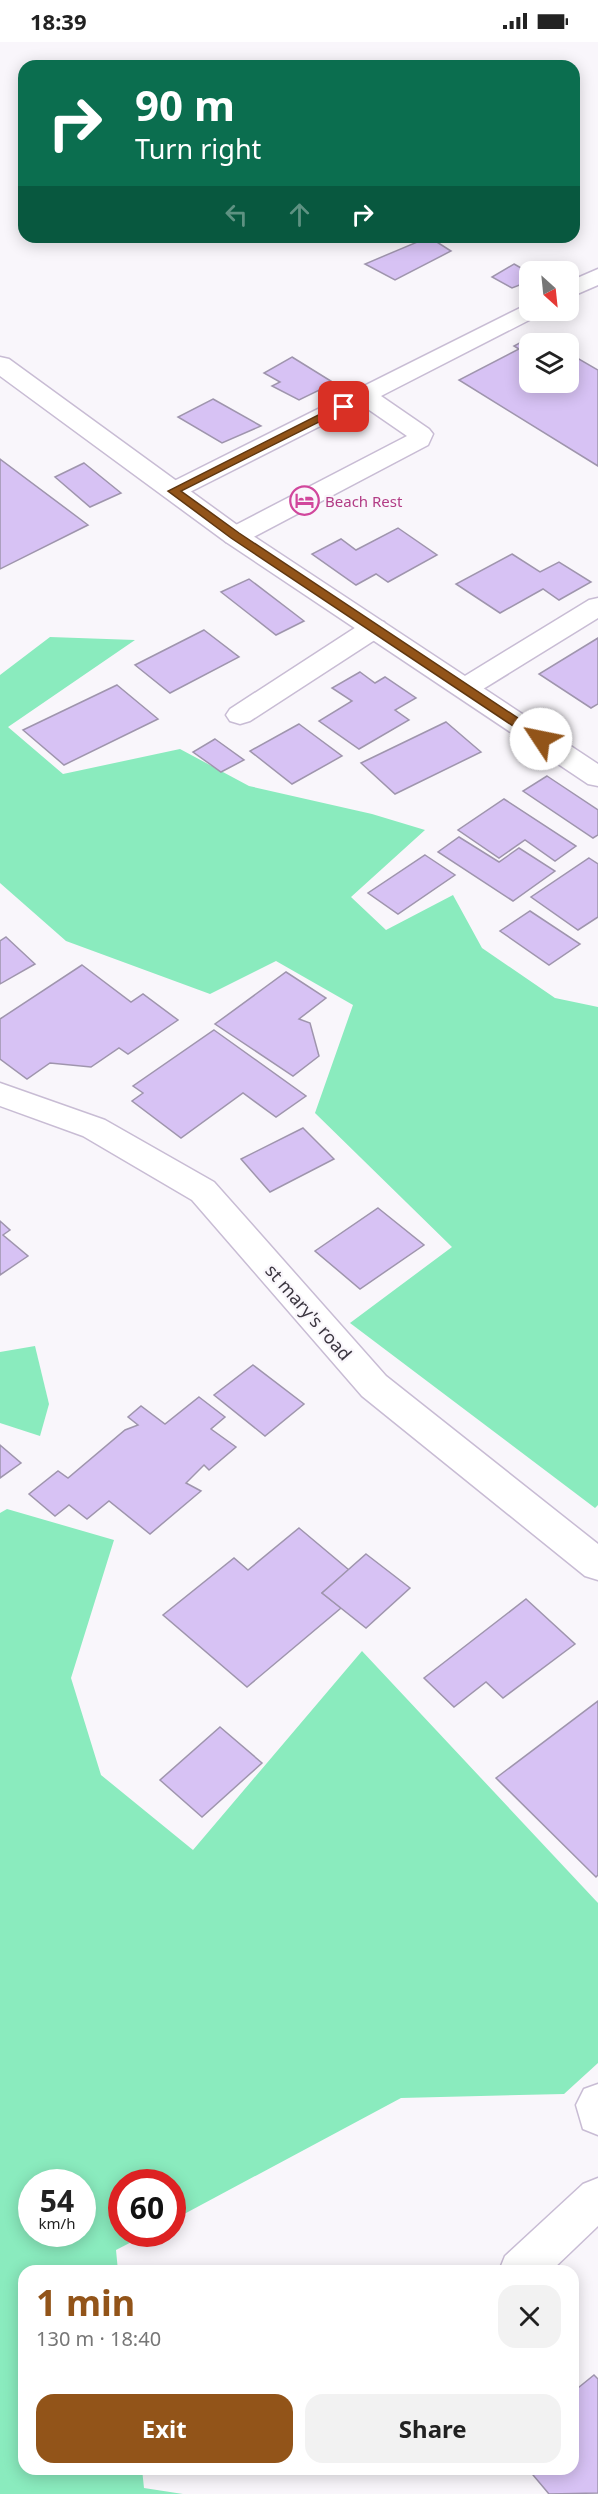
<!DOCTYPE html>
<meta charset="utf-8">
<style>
body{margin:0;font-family:"Noto Sans",sans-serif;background:#f2f2f2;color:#222;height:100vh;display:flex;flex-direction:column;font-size:22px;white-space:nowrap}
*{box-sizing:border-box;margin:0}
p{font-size:20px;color:#767676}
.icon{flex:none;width:33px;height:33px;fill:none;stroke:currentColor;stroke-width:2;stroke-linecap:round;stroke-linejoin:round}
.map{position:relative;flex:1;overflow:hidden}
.side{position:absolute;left:18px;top:2223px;width:561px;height:210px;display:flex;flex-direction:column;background:#fff;border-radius:18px;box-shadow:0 3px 15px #0003}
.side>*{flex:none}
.banner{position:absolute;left:18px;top:18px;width:562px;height:183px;border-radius:18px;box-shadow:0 3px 15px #0003;background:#0b6e4f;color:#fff;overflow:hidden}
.needle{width:39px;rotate:153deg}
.buttons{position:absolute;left:519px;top:219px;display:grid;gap:12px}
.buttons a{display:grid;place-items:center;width:60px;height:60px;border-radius:12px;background:#fff;box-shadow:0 3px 15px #0003;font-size:30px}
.speed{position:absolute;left:18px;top:2127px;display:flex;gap:12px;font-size:30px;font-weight:700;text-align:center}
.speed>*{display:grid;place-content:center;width:78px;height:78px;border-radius:50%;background:#fff;box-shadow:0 3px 15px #0003;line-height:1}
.speed small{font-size:15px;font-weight:400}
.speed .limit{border:9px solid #d22;background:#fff;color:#111}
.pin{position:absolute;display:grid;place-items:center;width:51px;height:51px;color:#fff;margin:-26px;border-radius:12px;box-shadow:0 3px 9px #0006}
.me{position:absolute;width:66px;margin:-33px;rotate:304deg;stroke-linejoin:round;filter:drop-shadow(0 0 4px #0008)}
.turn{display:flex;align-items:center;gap:21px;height:126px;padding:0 18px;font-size:27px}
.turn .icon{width:78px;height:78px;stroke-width:2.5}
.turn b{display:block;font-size:42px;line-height:51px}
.lanes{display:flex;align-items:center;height:57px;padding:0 18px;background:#0003;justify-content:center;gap:30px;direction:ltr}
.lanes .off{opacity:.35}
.round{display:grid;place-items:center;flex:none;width:63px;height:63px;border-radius:18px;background:#f2f2f2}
.head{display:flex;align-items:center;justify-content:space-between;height:102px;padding:0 18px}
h1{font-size:36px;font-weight:700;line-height:45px;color:#925419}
.button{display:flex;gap:12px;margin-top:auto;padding:12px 18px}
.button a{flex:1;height:69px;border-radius:18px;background:#925419;color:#fff;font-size:24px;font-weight:700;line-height:69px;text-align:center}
.button a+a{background:#f2f2f2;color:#222}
.status{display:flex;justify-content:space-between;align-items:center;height:42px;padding:0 30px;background:#fff;direction:ltr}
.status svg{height:16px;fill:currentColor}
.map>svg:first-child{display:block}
.green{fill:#8aebbe;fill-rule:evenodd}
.building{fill:#d7c2f4;stroke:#9f95ad;stroke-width:1.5}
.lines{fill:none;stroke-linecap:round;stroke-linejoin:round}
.minor-casing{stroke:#c8bcd4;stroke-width:3}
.major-casing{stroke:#c8bcd4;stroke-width:3}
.minor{fill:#fff;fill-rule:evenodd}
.major{fill:#fff;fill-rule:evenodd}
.route{fill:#925419;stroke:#5f3710;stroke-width:1.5}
.labels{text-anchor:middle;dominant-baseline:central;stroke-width:4.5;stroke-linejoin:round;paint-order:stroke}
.far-hotel-label{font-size:15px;fill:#b23c85;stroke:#f9f6fb;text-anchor:start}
.street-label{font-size:18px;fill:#3b3640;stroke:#f9f6fb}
</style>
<div class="status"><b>18:39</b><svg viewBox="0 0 49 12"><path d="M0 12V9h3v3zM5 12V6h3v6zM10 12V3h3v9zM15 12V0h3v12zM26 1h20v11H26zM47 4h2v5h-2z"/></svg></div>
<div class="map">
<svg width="598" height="2452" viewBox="0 0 598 2452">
<rect width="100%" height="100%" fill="#f9f6fb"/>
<g class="green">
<polygon points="50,595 135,598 8,685 63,732 180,707 249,744 372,772 425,788 351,855 386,888 453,853 482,906 555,956 598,965 598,1463 595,1466 350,1281 452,1205 315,1071 353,963 276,919 210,952 66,899 0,841 0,633"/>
<polygon points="35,1304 49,1362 40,1394 0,1381 0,1310"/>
<path d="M7,1467L114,1498L71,1636L101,1733L193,1808L362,1609L598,1861V2021L564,2052L401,2056L173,2178L172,2140H122V2192H147L116,2208L118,2229H24V2427H142L144,2446L183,2452H0V1471ZM32,2140H82V2192H32Z"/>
</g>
<g class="building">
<polygon points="429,195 451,209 395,238 365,222"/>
<polygon points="514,222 530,231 530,239 512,246 492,235"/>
<polygon points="536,292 552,302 530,302 530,340 568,340 568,321 579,317 598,328 598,424 459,338 519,307 514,304"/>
<polygon points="292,315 334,341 299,358 272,344 280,340 264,331"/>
<polygon points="213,357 261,384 222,401 178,375"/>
<polygon points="0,417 88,483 0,527"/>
<polygon points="84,421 121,451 90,465 55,435"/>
<polygon points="398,486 437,513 388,540 376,532 356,543 312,512 341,497 356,508"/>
<polygon points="512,512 540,530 559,520 591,540 559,558 543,547 500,571 456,542"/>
<polygon points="249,537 304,579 276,593 221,550"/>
<polygon points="204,588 239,615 170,651 135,623"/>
<polygon points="598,596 598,662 591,666 539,632"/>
<polygon points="360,630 375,641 385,635 416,656 395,668 409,678 359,707 319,679 352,659 332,646"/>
<polygon points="117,643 158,677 64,723 23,688"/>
<polygon points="446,680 481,710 395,752 361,721"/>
<polygon points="299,682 342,714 292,742 250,709"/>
<polygon points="215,697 244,718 221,730 193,710"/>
<polygon points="547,734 598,768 598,793 593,796 523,749"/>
<polygon points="504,757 576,804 555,819 525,798 499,816 458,788"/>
<polygon points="459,795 499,820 519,806 555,829 513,859 438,810"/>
<polygon points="425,813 455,833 398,872 368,851"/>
<polygon points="589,816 598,822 598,875 578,888 531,855"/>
<polygon points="530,869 580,902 549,923 500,889"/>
<polygon points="6,895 35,922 0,942 0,899"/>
<polygon points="82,923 131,960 143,952 178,978 128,1012 119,1006 91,1025 50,1021 27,1037 0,1017 0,977"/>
<polygon points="286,930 326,956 299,977 310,981 319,1014 293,1034 215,982"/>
<polygon points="214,988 306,1054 276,1075 243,1051 181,1096 132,1059 143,1051 133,1044"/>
<polygon points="303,1086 334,1117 270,1150 241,1117"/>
<polygon points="378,1166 424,1203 360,1247 315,1209"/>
<polygon points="0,1179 10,1188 3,1193 28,1214 0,1233"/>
<polygon points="253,1323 304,1362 265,1394 214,1353"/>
<polygon points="199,1355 225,1375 211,1387 236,1405 209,1428 204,1423 186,1441 201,1449 150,1492 109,1459 87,1477 69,1463 55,1474 29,1452 58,1429 68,1436 125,1388 138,1383 128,1375 141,1364 165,1382"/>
<polygon points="0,1403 21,1421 0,1436"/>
<polygon points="299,1486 349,1528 322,1551 341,1566 247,1645 163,1573 234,1516 248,1528"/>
<polygon points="366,1512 410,1546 366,1586 322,1551"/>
<polygon points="526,1557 575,1602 503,1656 486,1640 454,1665 424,1636"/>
<polygon points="598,1659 598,1833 596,1835 496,1736"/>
<polygon points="220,1685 262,1721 202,1775 160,1738"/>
<polygon points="594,2333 598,2337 598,2451 549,2452 528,2427 573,2427 573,2350"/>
</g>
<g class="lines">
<defs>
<g id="minor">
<polygon points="598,227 598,243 568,256 568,240"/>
<polygon points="530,261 530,268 543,268 539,273 381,354 429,387 433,392 428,403 244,500 235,502 226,500 222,494 226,488 407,394 362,363 182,454 173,457 164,454 160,449 164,444"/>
<polygon points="598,556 598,576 475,652 465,655 455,652 451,646 455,640 589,558"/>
<polygon points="374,578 384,580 387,586 384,592 250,679 240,682 230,679 226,673 230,667 364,580"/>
<polygon points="0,1041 105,1078 214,1140 386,1334 598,1502 598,1538 585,1534 362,1354 192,1158 83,1094 0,1064"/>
<polygon points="598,2042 598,2093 583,2087 576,2063 584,2047"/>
<polygon points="598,2136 598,2184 551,2229 499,2229 505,2214 583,2142"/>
</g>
<polygon id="major" points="0,315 9,317 244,488 598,722 598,744 588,742 226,500 0,334"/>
</defs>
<use href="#minor" class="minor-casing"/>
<use href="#major" class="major-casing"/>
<use href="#minor" class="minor"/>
<use href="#major" class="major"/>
</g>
<polygon class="route" points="340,362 349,365 181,449 239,491 545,694 545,700 537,700 231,496 168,449"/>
<defs>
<symbol id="hotel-ring" viewBox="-11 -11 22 22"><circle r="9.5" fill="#f9f6fb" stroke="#d1479c" stroke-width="1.5"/><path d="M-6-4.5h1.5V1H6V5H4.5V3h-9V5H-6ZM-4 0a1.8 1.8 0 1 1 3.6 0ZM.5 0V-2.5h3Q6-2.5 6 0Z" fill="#d1479c"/></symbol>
</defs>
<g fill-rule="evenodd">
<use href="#hotel-ring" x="288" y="442" width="33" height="33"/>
</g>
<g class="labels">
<g class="far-hotel-label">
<text x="325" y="459">Beach Rest</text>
</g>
<g class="street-label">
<text transform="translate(309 1270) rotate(49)">st mary's road</text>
</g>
</g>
</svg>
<div class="buttons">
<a><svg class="needle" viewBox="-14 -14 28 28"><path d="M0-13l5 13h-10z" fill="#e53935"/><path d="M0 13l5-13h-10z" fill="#767676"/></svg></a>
<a><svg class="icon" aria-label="layers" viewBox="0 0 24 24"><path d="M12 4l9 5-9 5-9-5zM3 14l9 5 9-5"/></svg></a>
</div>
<div class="speed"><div>54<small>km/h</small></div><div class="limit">60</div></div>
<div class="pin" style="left:344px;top:365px;background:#d93025"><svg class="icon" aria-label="arrive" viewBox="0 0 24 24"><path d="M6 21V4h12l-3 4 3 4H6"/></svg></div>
<svg class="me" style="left:541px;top:697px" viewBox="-20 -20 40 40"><circle r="19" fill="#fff"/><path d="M0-13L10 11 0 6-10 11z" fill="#925419"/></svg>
<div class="banner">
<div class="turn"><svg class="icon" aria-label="right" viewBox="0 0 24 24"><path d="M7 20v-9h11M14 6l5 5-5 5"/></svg><div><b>90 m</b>Turn right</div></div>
<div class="lanes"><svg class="icon off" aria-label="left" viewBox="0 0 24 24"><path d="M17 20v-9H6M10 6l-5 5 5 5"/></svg><svg class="icon off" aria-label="ahead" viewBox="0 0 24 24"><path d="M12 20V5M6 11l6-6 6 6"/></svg><svg class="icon" aria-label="right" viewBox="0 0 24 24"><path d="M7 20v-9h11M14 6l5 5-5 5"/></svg></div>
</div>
<section class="side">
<div class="head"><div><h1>1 min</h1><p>130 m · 18:40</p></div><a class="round"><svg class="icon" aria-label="close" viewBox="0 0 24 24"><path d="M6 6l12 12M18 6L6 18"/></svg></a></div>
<div class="button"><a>Exit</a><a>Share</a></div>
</section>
</div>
